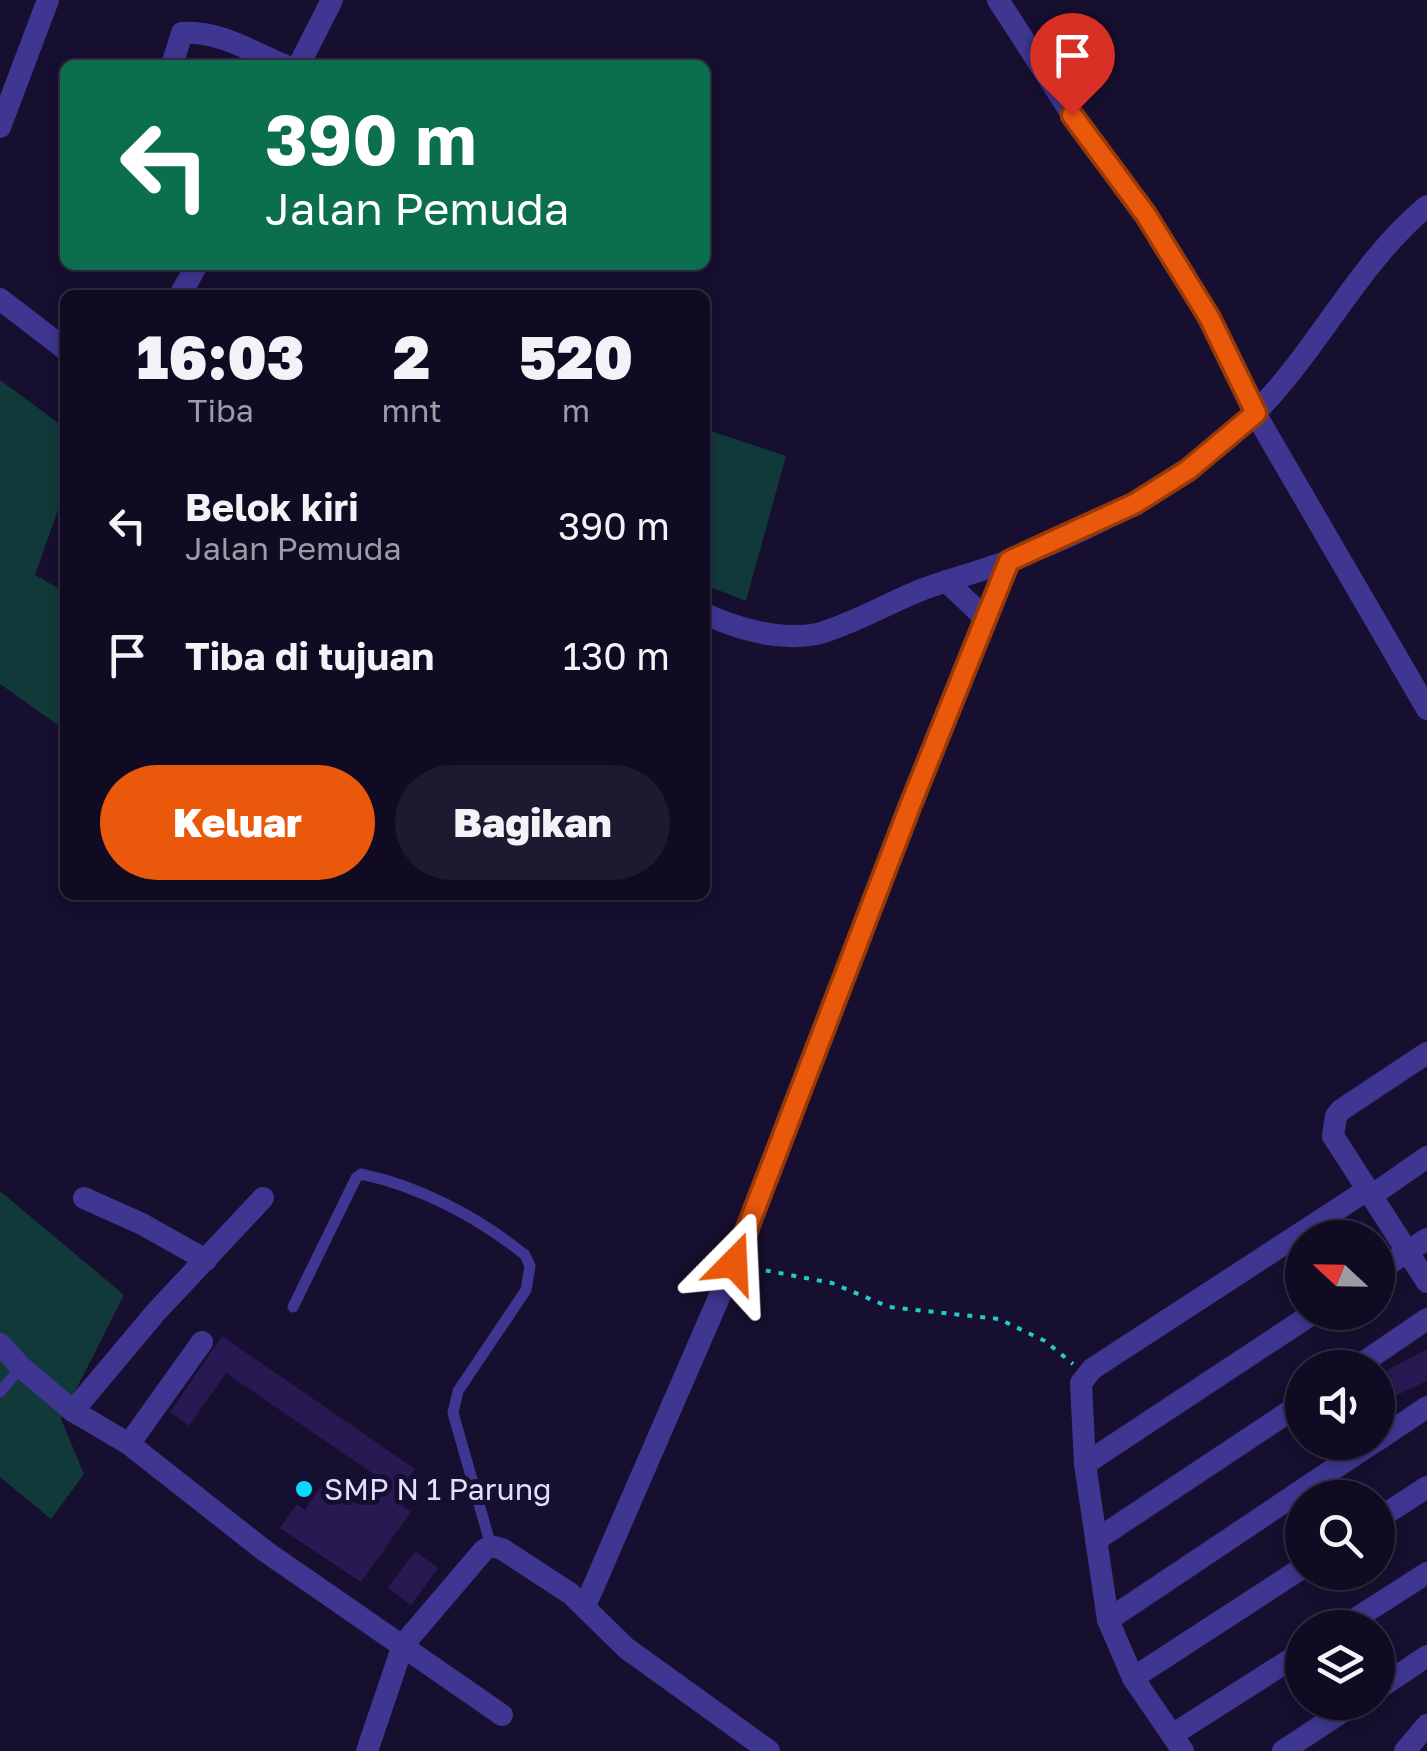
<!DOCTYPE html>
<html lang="id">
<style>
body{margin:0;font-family:"Golos Text",sans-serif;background:#1e1930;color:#f1f3f6;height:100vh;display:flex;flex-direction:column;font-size:38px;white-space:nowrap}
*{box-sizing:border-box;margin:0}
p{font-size:32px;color:#9c9ba6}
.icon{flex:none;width:55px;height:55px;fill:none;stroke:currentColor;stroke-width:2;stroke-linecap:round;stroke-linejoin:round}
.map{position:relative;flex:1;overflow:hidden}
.drawer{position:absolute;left:60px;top:290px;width:650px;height:610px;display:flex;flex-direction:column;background:#100b23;border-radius:15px;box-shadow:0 5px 15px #0003,0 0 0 2px #302b41}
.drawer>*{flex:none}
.top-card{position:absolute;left:60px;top:60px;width:650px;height:210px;border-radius:15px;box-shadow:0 5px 15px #0003,0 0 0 2px #302b41;background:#0b6e4f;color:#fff;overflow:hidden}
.needle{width:65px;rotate:292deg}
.fabs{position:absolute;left:1285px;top:1220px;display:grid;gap:20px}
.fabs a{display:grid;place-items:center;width:110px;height:110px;border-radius:50%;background:#100b23;box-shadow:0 5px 15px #0003,0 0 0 2px #302b41;font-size:50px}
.pin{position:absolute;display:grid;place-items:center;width:85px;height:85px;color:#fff;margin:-102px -42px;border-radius:50% 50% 50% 0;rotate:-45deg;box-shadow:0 0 10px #0007}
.pin .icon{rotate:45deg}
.me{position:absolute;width:110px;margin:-55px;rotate:21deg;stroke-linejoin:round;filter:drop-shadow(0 0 8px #0008)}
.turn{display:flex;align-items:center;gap:35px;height:210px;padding:0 40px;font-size:45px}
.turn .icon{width:130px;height:130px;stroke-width:2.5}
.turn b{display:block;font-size:70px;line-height:85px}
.eta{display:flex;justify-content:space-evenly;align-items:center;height:170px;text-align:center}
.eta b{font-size:60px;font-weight:800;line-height:70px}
.action{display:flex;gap:20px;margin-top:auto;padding:20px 40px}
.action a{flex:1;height:115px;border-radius:60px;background:#ea580c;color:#fff;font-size:40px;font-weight:800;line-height:115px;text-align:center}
.action a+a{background:#1e1930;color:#f1f3f6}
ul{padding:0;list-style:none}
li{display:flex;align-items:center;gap:30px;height:130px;padding:0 40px}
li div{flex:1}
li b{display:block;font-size:38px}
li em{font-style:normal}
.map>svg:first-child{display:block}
.green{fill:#12393a}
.building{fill:#281952}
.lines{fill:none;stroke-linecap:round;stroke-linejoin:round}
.path{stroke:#25cbca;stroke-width:4;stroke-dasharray:5 8;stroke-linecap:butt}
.lane{stroke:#3f3692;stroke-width:11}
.street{stroke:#3f3692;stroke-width:22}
.route-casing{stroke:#983908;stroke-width:25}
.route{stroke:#ea580c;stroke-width:18}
.poi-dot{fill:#09d9ff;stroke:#160f2f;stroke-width:4}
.labels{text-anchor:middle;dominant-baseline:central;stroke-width:10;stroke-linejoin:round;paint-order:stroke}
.poi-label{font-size:30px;fill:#e3ddff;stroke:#160f2f;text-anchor:start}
</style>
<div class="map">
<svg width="1427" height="1751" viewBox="0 0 1427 1751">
<rect width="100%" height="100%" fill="#160f2f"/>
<g class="green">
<polygon points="0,380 65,428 65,490 35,575 65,592 65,730 0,684"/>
<polygon points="705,429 786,456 746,601 705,585"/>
<polygon points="0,1191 124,1295 61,1419 84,1474 51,1519 0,1477"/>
</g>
<g class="building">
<polygon points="222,1336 415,1469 394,1500 411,1512 361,1582 280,1528 297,1504 305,1510 324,1481 359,1505 378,1477 226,1373 189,1426 170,1412"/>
<polygon points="1427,1349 1427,1381 1378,1404 1378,1375"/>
<polygon points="415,1551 438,1568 411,1605 388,1588"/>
</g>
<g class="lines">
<polyline class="path" points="753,1268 832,1283 889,1307 999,1319 1045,1341 1073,1364"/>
<g class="lane">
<path d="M293,1307L356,1178L361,1174C419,1186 478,1217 525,1255L530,1266L526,1290L458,1391L453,1413L491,1546"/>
<polyline points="0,1392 21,1367"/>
</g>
<g class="street">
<polyline points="998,0 1090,142 1147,215 1209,317 1255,413 1427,709"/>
<path d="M172,65L182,33C218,30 252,52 284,65"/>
<polyline points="299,65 332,0"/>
<polyline points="0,127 48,0"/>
<polyline points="180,295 197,265"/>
<polyline points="0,299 65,349"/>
<polyline points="946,581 985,618"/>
<path d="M705,614C738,629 780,641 817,634C853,624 886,604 921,590C950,579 979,572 1008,561C1097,528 1185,483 1253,415C1318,351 1357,264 1427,206"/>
<polyline points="1427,1053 1341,1110 1336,1116 1333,1136 1427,1282"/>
<polyline points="1371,1196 1427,1157"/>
<polyline points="84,1198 142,1224 206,1260"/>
<polyline points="1378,1271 1427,1239"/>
<polyline points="0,1344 21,1367 73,1411 129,1444 265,1551 502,1715"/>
<polyline points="1355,1368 1427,1319"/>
<polyline points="73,1411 156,1312 263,1198"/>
<polyline points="1378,1440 1427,1407"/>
<polyline points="129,1444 202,1342"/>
<polyline points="1085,1464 1315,1312"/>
<polyline points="1378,1519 1427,1487"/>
<polyline points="1096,1540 1302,1403"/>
<polyline points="585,1606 734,1263 910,806 1009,561"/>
<polyline points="1108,1620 1374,1442"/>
<polyline points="1341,1628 1427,1573"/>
<polyline points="1133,1678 1302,1568"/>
<polyline points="1378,1689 1427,1656"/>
<polyline points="1172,1735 1302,1652"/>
<polyline points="367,1751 403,1645 484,1550 491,1546 502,1549 571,1594 626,1648 769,1751"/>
<polyline points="1183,1751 1133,1678 1108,1620 1085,1464 1081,1383 1092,1369 1367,1190"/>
<polyline points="1283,1751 1357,1702"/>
<polyline points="1405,1751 1427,1725"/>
</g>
</g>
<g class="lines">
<defs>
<polyline id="route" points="734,1263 910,806 1009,561 1134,504 1188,470 1256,413 1209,317 1146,215 1072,115"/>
</defs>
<use href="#route" class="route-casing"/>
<use href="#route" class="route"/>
</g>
<circle class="poi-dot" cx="304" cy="1489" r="10"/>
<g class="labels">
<g class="poi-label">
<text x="324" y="1489">SMP N 1 Parung</text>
</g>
</g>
</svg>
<div class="fabs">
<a><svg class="needle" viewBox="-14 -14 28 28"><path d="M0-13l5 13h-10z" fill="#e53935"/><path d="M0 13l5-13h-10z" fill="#9c9ba6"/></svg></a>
<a><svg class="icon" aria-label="sound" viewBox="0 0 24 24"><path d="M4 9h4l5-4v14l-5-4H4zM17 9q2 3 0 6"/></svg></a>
<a><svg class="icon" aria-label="search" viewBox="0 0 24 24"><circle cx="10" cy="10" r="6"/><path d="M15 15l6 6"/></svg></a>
<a><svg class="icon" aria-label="layers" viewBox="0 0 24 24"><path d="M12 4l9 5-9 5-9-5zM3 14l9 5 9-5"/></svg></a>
</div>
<div class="pin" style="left:1072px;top:115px;background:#d93025"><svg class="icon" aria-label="arrive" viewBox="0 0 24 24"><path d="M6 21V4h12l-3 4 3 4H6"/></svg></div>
<svg class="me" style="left:734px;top:1263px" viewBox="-20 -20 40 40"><path d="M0-17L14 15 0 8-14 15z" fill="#ea580c" stroke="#fff" stroke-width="4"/></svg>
<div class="top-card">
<div class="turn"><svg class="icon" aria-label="left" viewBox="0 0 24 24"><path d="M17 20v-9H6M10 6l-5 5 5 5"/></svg><div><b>390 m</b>Jalan Pemuda</div></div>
</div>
<section class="drawer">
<div class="eta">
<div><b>16:03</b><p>Tiba</p></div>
<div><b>2</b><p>mnt</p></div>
<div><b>520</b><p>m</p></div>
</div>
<ul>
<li><svg class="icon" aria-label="left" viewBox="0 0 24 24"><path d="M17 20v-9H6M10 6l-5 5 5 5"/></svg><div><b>Belok kiri</b><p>Jalan Pemuda</p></div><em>390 m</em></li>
<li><svg class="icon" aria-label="arrive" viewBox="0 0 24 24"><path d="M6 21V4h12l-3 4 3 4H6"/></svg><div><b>Tiba di tujuan</b></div><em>130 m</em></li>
</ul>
<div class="action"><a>Keluar</a><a>Bagikan</a></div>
</section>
</div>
